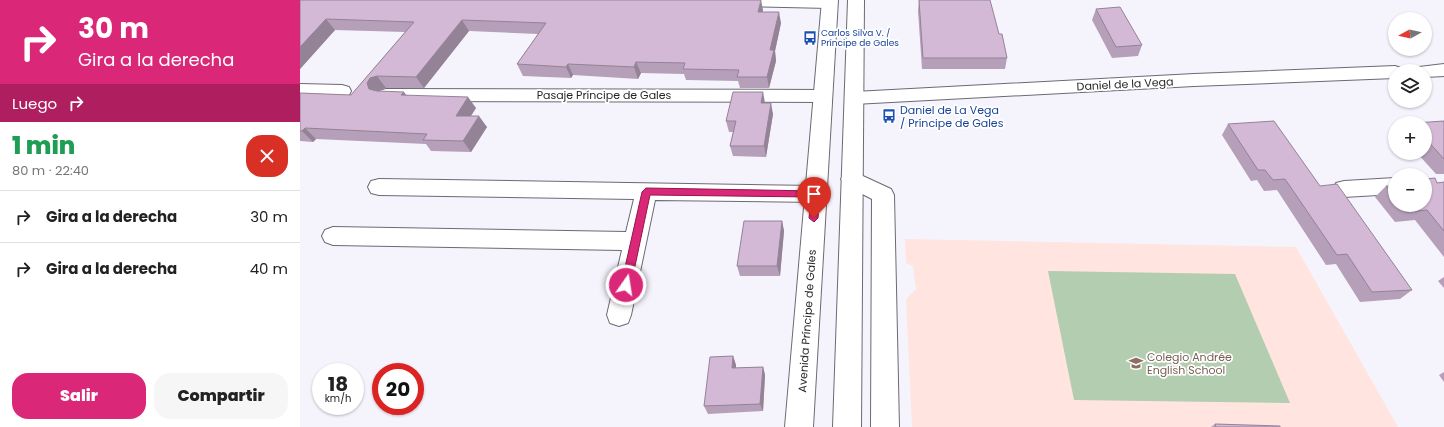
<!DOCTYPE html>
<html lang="es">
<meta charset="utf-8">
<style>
body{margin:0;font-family:Poppins,sans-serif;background:#f6f6f6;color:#222;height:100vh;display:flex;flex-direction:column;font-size:15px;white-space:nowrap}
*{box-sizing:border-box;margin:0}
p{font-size:13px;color:#767676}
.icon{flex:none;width:22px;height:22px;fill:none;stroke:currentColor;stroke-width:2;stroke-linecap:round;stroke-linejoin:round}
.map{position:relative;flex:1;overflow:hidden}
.drawer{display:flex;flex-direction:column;background:#fff;width:300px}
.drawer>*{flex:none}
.hud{background:#db2777;color:#fff;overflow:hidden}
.needle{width:26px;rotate:262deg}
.controls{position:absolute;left:1088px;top:12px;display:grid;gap:8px}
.controls a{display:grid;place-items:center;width:44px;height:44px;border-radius:50%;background:#fff;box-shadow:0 1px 3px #0004;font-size:20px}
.speed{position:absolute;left:12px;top:363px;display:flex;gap:8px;font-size:20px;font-weight:700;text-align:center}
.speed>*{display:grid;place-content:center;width:52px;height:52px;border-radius:50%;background:#fff;box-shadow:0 1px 3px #0004;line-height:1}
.speed small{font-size:10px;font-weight:400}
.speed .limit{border:6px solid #d22;background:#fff;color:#111}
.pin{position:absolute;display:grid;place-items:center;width:34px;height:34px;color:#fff;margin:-41px -17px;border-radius:50% 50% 50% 0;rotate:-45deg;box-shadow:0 0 4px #0007}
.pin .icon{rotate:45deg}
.me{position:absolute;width:44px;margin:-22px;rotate:13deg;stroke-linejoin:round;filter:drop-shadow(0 0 3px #0008)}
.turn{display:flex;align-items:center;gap:14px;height:84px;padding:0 12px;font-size:18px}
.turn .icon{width:52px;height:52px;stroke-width:2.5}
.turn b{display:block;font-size:28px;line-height:34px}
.then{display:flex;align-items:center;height:38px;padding:0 12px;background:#0003;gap:8px;font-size:15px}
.round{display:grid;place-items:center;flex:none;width:42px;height:42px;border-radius:16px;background:#f6f6f6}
.headline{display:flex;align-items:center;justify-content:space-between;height:68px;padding:0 12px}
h1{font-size:24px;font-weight:800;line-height:30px;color:#1e9e55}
.cta{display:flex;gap:8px;margin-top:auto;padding:8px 12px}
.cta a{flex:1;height:46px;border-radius:16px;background:#db2777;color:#fff;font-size:16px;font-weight:800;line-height:46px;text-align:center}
.cta a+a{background:#f6f6f6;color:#222}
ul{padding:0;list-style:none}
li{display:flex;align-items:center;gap:12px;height:52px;padding:0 12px;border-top:1px solid #e0e0e0}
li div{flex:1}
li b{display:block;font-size:15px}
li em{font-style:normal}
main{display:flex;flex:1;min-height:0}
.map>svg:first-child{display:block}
.education{fill:#ffe4df}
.green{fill:#b3cdb0}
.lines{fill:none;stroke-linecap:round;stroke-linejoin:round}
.minor-casing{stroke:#6b6a72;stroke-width:2}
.major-casing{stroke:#6b6a72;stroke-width:2}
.minor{fill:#fff;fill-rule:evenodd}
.major{fill:#fff;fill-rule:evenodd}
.wall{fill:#b69fb9}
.shaded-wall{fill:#948296}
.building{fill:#d4b9d7;stroke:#948296}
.route{fill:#db2777;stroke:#8e194d}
.labels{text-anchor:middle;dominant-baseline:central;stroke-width:3.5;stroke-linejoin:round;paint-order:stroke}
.far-transit-label{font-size:9px;fill:#164399;stroke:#fff;text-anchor:start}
.street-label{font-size:11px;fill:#262529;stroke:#fff}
.transit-label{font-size:11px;fill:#164399;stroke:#fff;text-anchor:start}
.education-label{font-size:11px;fill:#785e54;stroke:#fff;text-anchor:start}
</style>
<main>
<section class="drawer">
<div class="hud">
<div class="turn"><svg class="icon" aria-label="right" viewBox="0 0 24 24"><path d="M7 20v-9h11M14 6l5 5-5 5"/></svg><div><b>30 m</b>Gira a la derecha</div></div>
<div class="then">Luego<svg class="icon" aria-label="right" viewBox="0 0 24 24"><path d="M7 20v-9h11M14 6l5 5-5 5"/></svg></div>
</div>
<div class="headline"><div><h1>1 min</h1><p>80 m · 22:40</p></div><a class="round" style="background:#d93025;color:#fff"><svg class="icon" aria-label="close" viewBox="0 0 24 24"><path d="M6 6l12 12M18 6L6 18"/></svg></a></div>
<ul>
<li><svg class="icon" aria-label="right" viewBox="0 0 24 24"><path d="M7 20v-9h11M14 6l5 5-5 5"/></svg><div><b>Gira a la derecha</b></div><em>30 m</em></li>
<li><svg class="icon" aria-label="right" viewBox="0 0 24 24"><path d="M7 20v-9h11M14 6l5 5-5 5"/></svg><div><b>Gira a la derecha</b></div><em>40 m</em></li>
</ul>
<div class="cta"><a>Salir</a><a>Compartir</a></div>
</section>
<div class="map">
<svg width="1144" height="427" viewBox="0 0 1144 427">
<rect width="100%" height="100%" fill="#f5f4fd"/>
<polygon class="education" points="605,239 996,247 1098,427 612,427 606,299 616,289 613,266 606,263"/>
<polygon class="green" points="748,271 935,274 990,403 774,400"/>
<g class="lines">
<defs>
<g id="minor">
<polygon points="384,0 535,0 537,3 535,6 529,8 392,5 386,3"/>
<polygon points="1144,64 1144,76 1125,77 1125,71 1116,71 1119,67"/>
<polygon points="1095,66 1101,68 1103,71 1095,71 1095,78 894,86 554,104 547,102 545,98 547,94 554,92 894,74"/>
<polygon points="0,84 42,85 49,87 51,91 49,95 42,97 0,96"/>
<polygon points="86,89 523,90 530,92 532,96 530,100 523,102 86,101 79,99 77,95 79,91"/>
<polygon points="552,171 591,189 594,195 599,427 571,427 572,199 545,185 541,179 545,173"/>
<polygon points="1095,178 1095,194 1044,197 1036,195 1033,189 1036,183 1044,181"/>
<polygon points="79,179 516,186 524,188 527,194 524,200 516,202 355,200 331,315 328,323 319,326 310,323 307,315 322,250 33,245 25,242 22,236 25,230 33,227 326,232 334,199 79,195 71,193 68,187 71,181"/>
</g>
<g id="major">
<polygon points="522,0 538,0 513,427 485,427"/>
<polygon points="548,0 564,0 561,427 533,427"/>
</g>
</defs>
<use href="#minor" class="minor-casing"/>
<use href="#major" class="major-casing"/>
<use href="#minor" class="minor"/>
<use href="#major" class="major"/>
</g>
<g class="wall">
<polygon points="0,0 463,10 462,12 481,23 475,51 476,61 469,88 440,88 438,81 386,80 384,74 341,73 338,79 273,75 271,78 223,76 217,64 238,34 169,31 124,88 86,88 79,90 77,91 106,95 176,108 171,116 187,127 171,152 131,151 126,144 16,139 13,142 0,141 0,93 51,95 105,32 35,30 0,69"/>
<polygon points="619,0 699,34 707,58 705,69 622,69 618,11"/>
<polygon points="796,9 842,45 838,56 812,58 792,20"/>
<polygon points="465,103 473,114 466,157 433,156 430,146 433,132 429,132 426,121"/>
<polygon points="1144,121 1144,174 1136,174 1117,153 1125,153 1125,123"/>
<polygon points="928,124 1020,186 1112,290 1100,299 1060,302 1036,264 1026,265 977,190 964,191 957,180 951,181 922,135"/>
<polygon points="1144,182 1144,257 1115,220 1095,222 1075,197 1086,186 1095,186 1095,205 1125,205"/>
<polygon points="482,221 484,231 480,276 440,276 437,266"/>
<polygon points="1144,277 1144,288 1138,281"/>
<polygon points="433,356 436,365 436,368 463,367 465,375 463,411 408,414 404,406"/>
<polygon points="1144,372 1144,382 1139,375"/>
<polygon points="915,424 980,427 911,427"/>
</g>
<g class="shaded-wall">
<polygon points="461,0 463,10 460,23 458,12"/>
<polygon points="479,12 481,23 475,51 476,61 469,88 467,77 470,50"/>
<polygon points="26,19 35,30 0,69 0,47"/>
<polygon points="162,20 169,31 124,88 116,77"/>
<polygon points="336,62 341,73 338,79 334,67"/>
<polygon points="268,64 273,75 271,78 266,67"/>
<polygon points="77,76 86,88 79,90 76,94 69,89 67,83 70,78"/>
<polygon points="104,92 112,103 101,95"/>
<polygon points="463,92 465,103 461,103"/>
<polygon points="168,97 176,108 164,126 156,116"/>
<polygon points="471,103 473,114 466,157 464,146"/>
<polygon points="179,116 187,127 171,152 163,141"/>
<polygon points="5,128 16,139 13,142 2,131"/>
<polygon points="482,221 484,231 480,276 477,266"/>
<polygon points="433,356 436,365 435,377 432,368"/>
<polygon points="463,367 465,375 463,411 460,404"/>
</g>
<g class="building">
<polygon points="0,0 461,0 458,12 479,12 470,50 474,50 467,77 437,77 439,70 383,69 385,63 336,62 334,67 268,64 266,67 217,64 246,23 162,20 116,77 77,76 70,78 67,83 69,89 77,91 104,92 101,95 168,97 156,116 179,116 163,141 123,140 127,134 5,128 2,131 0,131 0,93 51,95 114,22 26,19 0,47"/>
<polygon points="619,0 690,0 699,34 702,34 707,58 623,58"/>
<polygon points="820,7 842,45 816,47 796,9"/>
<polygon points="433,92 463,92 461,103 471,103 464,146 430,146 436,121 426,121"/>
<polygon points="974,121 1020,186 1037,184 1112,290 1072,292 1047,254 1037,255 985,179 973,180 965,170 958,170 928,124"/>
<polygon points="1144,121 1144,159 1125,138 1125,123 1115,123"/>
<polygon points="1135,178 1137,183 1144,182 1144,231 1127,210 1106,212 1101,205 1125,205 1125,179"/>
<polygon points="1086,186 1095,186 1095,198"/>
<polygon points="444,221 482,221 477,266 437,266"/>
<polygon points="433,356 432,368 463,367 460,404 404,406 410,357"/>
<polygon points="915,424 980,426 980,427 916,427"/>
</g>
<polygon class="route" points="346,188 516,191 520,194 518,218 514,222 509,218 511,197 350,195 331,285 326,290 321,285 342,192"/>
<defs>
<symbol id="bus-bare" viewBox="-9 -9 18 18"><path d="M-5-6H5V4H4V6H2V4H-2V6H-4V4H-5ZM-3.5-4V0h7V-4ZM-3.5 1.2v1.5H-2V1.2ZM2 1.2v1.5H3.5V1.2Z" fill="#1a4fb4" stroke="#fff" stroke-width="2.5" paint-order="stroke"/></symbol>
<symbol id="school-bare" viewBox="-9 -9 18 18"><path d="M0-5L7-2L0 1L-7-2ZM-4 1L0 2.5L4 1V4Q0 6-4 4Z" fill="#8d6e63" stroke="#fff" stroke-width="2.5" paint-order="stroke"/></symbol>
</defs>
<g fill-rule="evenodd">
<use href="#bus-bare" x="500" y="28" width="20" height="20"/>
<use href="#bus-bare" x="579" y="106" width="20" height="20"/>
<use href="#school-bare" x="826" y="353" width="20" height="20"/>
</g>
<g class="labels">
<g class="far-transit-label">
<text x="521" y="33">Carlos Silva V. /<tspan x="521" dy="10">Príncipe de Gales</tspan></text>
</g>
<g class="street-label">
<text transform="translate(825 84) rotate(-3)">Daniel de la Vega</text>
<text x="304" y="95">Pasaje Príncipe de Gales</text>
<text transform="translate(507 321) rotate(-86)">Avenida Príncipe de Gales</text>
</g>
<g class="transit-label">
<text x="600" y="110">Daniel de La Vega<tspan x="600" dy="13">/ Príncipe de Gales</tspan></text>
</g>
<g class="education-label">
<text x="847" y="357">Colegio Andrée<tspan x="847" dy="13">English School</tspan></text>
</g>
</g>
</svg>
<div class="controls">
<a><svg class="needle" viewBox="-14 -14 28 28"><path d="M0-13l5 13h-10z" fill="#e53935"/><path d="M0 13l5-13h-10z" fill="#767676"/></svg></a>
<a><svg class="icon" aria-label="layers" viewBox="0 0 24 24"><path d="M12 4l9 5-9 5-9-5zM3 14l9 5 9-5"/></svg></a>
<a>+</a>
<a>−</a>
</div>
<div class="speed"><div>18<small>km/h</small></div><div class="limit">20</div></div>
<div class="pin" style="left:514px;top:218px;background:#d93025"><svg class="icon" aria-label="arrive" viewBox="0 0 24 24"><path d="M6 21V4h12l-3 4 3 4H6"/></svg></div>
<svg class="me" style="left:326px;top:285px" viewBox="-20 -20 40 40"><circle r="17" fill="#db2777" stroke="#fff" stroke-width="3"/><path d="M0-11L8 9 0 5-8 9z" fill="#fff"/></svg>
</div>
</main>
